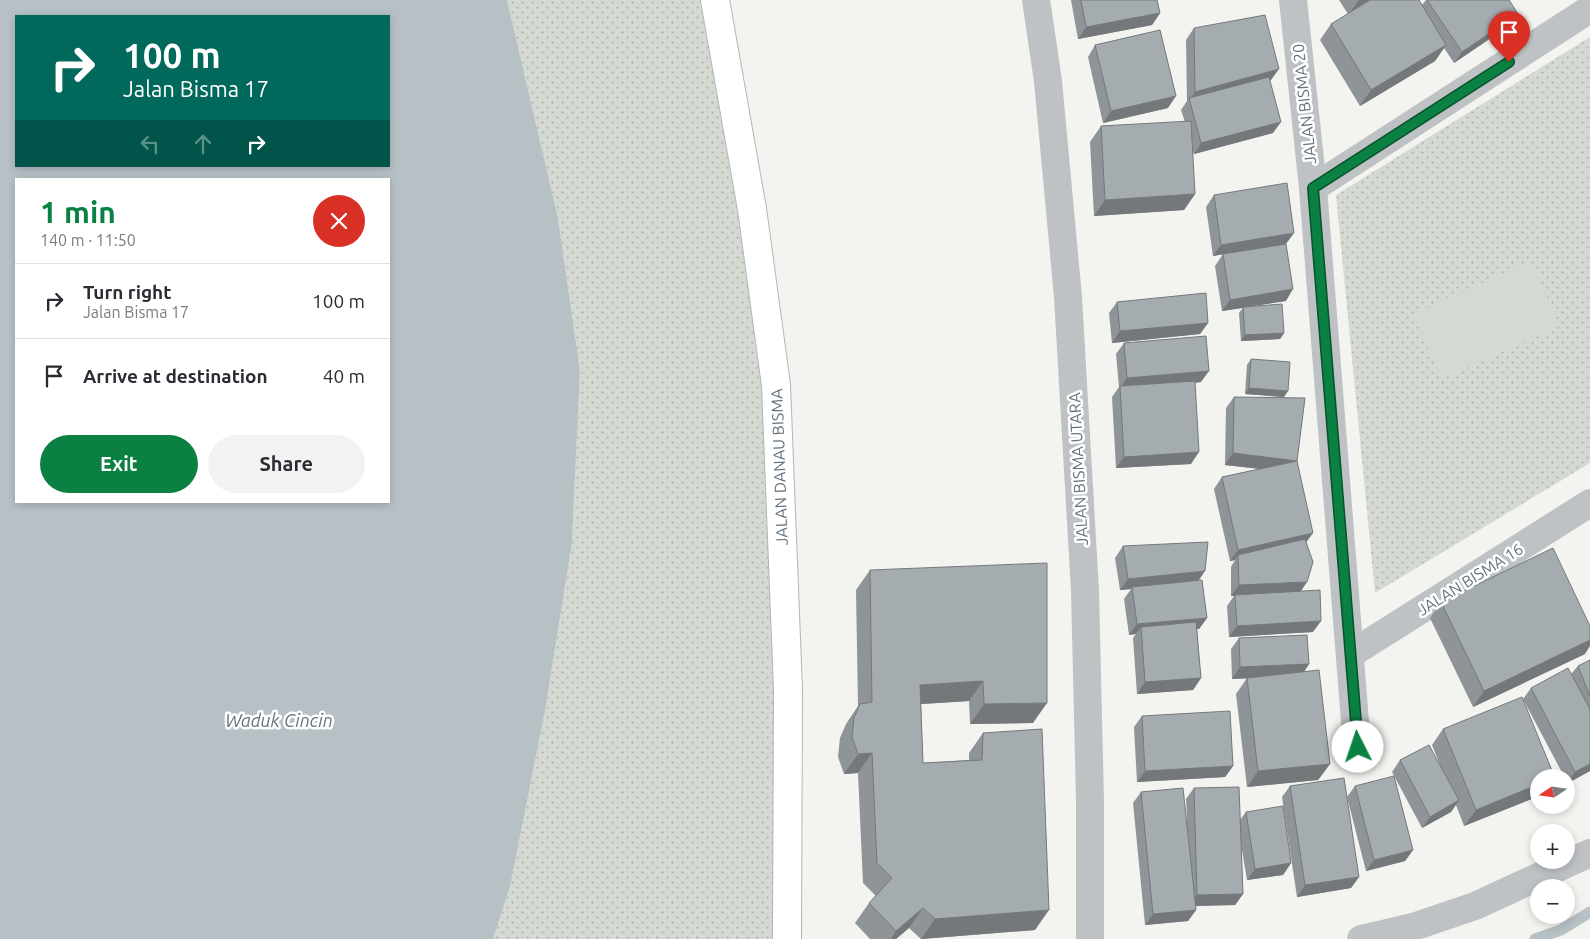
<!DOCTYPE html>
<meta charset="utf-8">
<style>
body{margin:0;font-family:Ubuntu,sans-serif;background:#f2f2f3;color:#2b2b33;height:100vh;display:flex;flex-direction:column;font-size:19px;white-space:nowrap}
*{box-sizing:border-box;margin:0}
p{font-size:16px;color:#7c7c81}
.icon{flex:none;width:28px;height:28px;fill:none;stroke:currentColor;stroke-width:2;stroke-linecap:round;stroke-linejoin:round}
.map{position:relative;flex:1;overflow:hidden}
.drawer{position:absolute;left:15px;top:178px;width:375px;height:325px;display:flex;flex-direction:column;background:#fff;border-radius:0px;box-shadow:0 2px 8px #0003}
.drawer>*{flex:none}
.top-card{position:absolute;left:15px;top:15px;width:375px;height:152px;border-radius:0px;box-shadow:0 2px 8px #0003;background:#00695c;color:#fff;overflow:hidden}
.needle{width:32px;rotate:257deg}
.buttons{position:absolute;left:1530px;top:769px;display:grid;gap:10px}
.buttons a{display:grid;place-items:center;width:45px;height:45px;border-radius:50%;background:#fff;box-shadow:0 2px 8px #0003;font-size:25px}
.pin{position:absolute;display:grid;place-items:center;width:42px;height:42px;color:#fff;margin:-51px -21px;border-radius:50% 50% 50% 0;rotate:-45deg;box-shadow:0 0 5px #0007}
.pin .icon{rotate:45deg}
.me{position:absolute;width:55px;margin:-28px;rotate:356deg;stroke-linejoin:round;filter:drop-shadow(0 0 4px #0008)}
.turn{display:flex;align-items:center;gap:18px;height:105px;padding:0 25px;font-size:22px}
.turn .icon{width:65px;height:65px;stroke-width:2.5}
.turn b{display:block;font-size:35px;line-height:42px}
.lanes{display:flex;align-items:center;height:48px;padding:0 25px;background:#0003;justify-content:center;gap:25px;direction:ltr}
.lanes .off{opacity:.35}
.round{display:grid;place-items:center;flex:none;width:52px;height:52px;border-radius:26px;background:#f2f2f3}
.headline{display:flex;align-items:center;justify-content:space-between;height:85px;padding:0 25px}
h1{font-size:30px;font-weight:600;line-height:38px;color:#0b8043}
.cta{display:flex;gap:10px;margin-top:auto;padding:10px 25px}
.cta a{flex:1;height:58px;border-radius:30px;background:#0b8043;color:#fff;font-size:20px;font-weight:600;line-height:58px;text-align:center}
.cta a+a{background:#f2f2f3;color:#2b2b33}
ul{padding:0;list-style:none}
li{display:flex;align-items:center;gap:15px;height:75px;padding:0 25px;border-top:1px solid #e1e1e2}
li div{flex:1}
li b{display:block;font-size:19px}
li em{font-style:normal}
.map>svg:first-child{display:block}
.grass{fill:url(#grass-dots)}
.garden{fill:#d4dad1}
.water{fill:#b7c1c5;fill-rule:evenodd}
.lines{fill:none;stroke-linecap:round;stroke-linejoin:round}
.stream{stroke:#b7c1c5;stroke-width:11}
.secondary-casing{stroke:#b1b6b9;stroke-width:30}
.street{stroke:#bfc2c5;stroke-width:28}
.secondary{stroke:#fff;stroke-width:28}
.wall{fill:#8e9497}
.shaded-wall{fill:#74787b}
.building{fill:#a5acb0;stroke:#74787b}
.route-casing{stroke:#07532c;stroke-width:12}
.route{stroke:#0b8043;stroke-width:9}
.labels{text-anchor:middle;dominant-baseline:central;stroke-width:5;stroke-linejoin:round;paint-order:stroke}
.street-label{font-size:16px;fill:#65737e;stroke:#fff}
.water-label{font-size:18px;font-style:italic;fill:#61747b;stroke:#fff}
</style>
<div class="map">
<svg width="1590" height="939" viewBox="0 0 1590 939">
<defs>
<pattern id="grass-dots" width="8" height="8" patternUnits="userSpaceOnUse" patternTransform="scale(1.25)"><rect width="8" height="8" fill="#d4dad1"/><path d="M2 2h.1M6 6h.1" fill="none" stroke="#b0b5af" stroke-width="1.8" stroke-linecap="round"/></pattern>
</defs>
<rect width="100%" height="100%" fill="#f3f3f0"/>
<g class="grass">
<polygon points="507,0 715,0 776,385 785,939 493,939 510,887 545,711 572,543 580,370 558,218"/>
<polygon points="1590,37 1590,463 1375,593 1336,195"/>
</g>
<polygon class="garden" points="1531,261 1560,326 1442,379 1413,314"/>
<path class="water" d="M0,0H507L558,218L580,370L572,543L545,711L510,887L493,939H0ZM16,16H389V166H16ZM16,179H389V501H16Z"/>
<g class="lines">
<polyline class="stream" points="1535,939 1561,930 1590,912"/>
<defs>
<polyline id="secondary" points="715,0 752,209 776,385 788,690 787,939"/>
</defs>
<use href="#secondary" class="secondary-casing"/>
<g class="street">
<polyline points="1036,0 1048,81 1068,297 1085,591 1090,801 1090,939"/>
<polyline points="1293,0 1313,188 1357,747"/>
<polyline points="1313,188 1590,9"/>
<polyline points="1351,654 1590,503"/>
<polyline points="1361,939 1416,926 1475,906 1590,853"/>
</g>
<use href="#secondary" class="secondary"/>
</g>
<g class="wall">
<polygon points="1071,0 1157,0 1160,13 1152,25 1078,39"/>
<polygon points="1339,0 1419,0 1422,5 1426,0 1509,0 1518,14 1510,25 1454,63 1444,48 1435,61 1360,106 1320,40 1331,24 1348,14"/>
<polygon points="1194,28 1271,80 1270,80 1273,133 1194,154 1192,150 1195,194 1184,210 1094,216 1090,142 1101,126 1185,122 1181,110 1187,101 1186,40"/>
<polygon points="1095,45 1168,108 1103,123 1088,57"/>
<polygon points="1214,195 1286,244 1286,301 1250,306 1284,333 1280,339 1241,341 1239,313 1243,308 1222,311 1215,266 1223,254 1213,256 1206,207"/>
<polygon points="1117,302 1208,323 1200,334 1112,343 1109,313"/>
<polygon points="1124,343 1201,382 1195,383 1191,464 1116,468 1112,397 1119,387 1116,354"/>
<polygon points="1251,359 1284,397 1245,394 1247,365"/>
<polygon points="1234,397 1297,461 1306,543 1301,591 1313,632 1229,637 1227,606 1234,596 1231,596 1231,567 1235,560 1230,561 1214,489 1222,477 1261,469 1225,465 1226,408"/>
<polygon points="1123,546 1198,580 1207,618 1199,629 1197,629 1201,678 1193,690 1137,694 1133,638 1136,634 1129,635 1124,599 1131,589 1120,590 1115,558"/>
<polygon points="870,570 1033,723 970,724 969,701 921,704 923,763 969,760 969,753 983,733 1035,930 921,939 909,928 896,939 870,939 855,923 869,903 876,896 863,883 858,773 844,774 838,757 840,738 846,724 858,706 856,590"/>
<polygon points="1441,602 1585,654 1473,707 1430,618"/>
<polygon points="1239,638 1309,664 1304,672 1330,764 1318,780 1247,787 1236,694 1247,678 1251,678 1232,679 1231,649"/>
<polygon points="1590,660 1590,771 1568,783 1566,780 1566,778 1565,778 1523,699 1531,688 1571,674 1578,666"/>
<polygon points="1142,716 1233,766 1225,777 1137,782 1134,727"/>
<polygon points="1443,729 1539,778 1539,796 1464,826 1456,805 1451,812 1422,828 1392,772 1400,760 1440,765 1432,745"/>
<polygon points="1290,786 1359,877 1351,888 1297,897 1282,797"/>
<polygon points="1355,786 1413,850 1405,861 1366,871 1347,797"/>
<polygon points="1194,788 1240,820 1246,812 1291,863 1283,875 1247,880 1241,844 1243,894 1235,905 1196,906 1196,910 1188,921 1145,925 1133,803 1141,792 1187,820 1186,799"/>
</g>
<g class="shaded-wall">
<polygon points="1359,0 1370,0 1348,15"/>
<polygon points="1160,13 1152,25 1078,39 1086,27"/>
<polygon points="1518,14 1510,25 1454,63 1462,52"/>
<polygon points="1446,45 1435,61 1360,106 1371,90"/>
<polygon points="1279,69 1271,80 1190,102 1190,100 1195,92"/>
<polygon points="1176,96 1168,108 1103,123 1111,111"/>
<polygon points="1281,122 1273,133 1194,154 1201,143"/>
<polygon points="1195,194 1184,210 1094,216 1105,200"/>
<polygon points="1294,233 1286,244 1213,256 1221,245"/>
<polygon points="1293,289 1286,301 1222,311 1230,300"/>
<polygon points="1208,323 1200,334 1112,343 1120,331"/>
<polygon points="1284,333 1280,339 1241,341 1245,335"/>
<polygon points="1209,371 1201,382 1120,389 1120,388 1127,378"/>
<polygon points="1249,388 1288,391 1284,397 1245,394"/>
<polygon points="1199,452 1191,464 1116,468 1124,457"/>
<polygon points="1233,453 1297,461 1289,472 1225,465"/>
<polygon points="1313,533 1305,544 1238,555 1235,560 1230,561 1238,550"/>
<polygon points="1205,571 1197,583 1132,587 1131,589 1120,590 1128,579"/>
<polygon points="1307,582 1299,594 1235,595 1234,596 1231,596 1239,585"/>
<polygon points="1207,618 1199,629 1142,634 1141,627 1136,634 1129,635 1137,624"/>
<polygon points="1321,621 1313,632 1229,637 1237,626"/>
<polygon points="1590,640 1590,646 1585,654 1473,707 1484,691"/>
<polygon points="1309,664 1301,676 1232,679 1240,667"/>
<polygon points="1201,678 1193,690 1137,694 1145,682"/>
<polygon points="983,681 969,701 906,705 920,685"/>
<polygon points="1047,703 1033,723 970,724 984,704"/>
<polygon points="872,753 858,773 844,774 858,754"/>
<polygon points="1330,764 1318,780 1247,787 1258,771"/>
<polygon points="1590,764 1590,771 1568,783 1575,772"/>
<polygon points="1233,766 1225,777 1137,782 1145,771"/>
<polygon points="1539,784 1539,796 1464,826 1476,810"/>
<polygon points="1459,800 1451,812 1422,828 1430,817"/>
<polygon points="1413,850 1405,861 1366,871 1374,860"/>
<polygon points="1291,863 1283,875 1247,880 1255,869"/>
<polygon points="1359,877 1351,888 1297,897 1305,885"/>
<polygon points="1243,894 1235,905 1190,906 1197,895"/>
<polygon points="923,908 909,928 896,939 891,939 896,931"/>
<polygon points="1049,910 1035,930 921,939 935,919"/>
<polygon points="1196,910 1188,921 1145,925 1153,914"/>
</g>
<g class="building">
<polygon points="1081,0 1157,0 1160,13 1086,27"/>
<polygon points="1370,0 1419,0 1446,45 1371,90 1331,24"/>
<polygon points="1427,0 1509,0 1518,14 1462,52"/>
<polygon points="1265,15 1279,69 1195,92 1194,28"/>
<polygon points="1160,30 1176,96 1111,111 1095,45"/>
<polygon points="1269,77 1281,122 1201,143 1189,98"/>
<polygon points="1191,121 1195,194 1105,200 1101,126"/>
<polygon points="1287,183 1294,233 1221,245 1214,195"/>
<polygon points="1286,244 1293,289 1230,300 1223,254"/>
<polygon points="1206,293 1208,323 1120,331 1117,302"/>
<polygon points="1282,304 1284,333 1245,335 1243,307"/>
<polygon points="1206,336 1209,371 1127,378 1124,343"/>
<polygon points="1251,359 1290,362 1288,391 1249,388"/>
<polygon points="1195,381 1199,452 1124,457 1120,386"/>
<polygon points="1234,397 1305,398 1297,461 1233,453"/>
<polygon points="1297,461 1313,533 1238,550 1222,477"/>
<polygon points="1305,539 1313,562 1307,582 1239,585 1238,555"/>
<polygon points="1208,542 1205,571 1128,579 1123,546"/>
<polygon points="1553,548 1590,626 1590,640 1484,691 1441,602"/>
<polygon points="1047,563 1047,703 984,704 983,681 920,685 923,763 982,760 983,733 1042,729 1049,910 935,919 923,908 896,931 869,903 892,878 877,863 872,753 858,754 852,737 854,718 860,704 872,702 870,570"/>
<polygon points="1202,580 1207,618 1137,624 1132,587"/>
<polygon points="1320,590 1321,621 1237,626 1235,595"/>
<polygon points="1196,622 1201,678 1145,682 1141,627"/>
<polygon points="1307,635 1309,664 1240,667 1239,638"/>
<polygon points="1590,660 1590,696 1578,666"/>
<polygon points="1568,668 1590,709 1590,764 1575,772 1531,688"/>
<polygon points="1319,670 1330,764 1258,771 1247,678"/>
<polygon points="1522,697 1555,778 1539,778 1539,784 1476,810 1443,729"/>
<polygon points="1230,711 1233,766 1145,771 1142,716"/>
<polygon points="1429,745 1459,800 1430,817 1400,760"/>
<polygon points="1394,776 1413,850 1374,860 1355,786"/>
<polygon points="1344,778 1359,877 1305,885 1290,786"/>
<polygon points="1239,787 1243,894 1197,895 1194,788"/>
<polygon points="1183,788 1196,910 1153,914 1141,792"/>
<polygon points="1283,806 1291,863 1255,869 1246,812"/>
</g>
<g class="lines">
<defs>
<polyline id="route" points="1358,747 1313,188 1509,62"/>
</defs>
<use href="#route" class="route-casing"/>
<use href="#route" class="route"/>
</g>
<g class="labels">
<g class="street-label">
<text transform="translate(1304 104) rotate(-96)">JALAN BISMA 20</text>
<text transform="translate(779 467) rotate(-92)">JALAN DANAU BISMA</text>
<text transform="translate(1078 469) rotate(-93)">JALAN BISMA UTARA</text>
<text transform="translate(1470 579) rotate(-32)">JALAN BISMA 16</text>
</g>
<g class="water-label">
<text x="279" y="720">Waduk Cincin</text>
</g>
</g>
</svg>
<div class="buttons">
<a><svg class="needle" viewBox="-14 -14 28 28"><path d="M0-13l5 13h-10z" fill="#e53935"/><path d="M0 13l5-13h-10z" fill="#7c7c81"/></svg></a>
<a>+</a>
<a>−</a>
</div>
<div class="pin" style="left:1509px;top:62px;background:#d93025"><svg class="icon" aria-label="arrive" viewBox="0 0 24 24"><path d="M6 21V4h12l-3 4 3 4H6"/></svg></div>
<svg class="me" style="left:1358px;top:747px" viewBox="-20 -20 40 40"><circle r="19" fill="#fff"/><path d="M0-13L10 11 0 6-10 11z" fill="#0b8043"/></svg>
<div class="top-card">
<div class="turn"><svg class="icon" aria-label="right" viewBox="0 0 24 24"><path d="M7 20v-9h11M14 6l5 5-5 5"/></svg><div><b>100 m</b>Jalan Bisma 17</div></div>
<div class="lanes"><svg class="icon off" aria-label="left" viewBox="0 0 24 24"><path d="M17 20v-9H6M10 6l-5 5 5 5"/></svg><svg class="icon off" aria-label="ahead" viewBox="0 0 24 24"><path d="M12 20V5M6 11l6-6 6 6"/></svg><svg class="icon" aria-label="right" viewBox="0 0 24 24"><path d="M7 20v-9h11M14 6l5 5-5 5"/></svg></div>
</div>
<section class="drawer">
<div class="headline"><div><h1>1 min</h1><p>140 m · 11:50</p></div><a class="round" style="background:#d93025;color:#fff"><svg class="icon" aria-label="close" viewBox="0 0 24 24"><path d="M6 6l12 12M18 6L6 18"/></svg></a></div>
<ul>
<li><svg class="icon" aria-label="right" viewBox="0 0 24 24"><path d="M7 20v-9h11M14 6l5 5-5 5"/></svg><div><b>Turn right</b><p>Jalan Bisma 17</p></div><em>100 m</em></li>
<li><svg class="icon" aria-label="arrive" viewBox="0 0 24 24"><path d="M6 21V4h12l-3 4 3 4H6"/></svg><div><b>Arrive at destination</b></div><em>40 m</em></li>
</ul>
<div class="cta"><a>Exit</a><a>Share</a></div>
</section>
</div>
